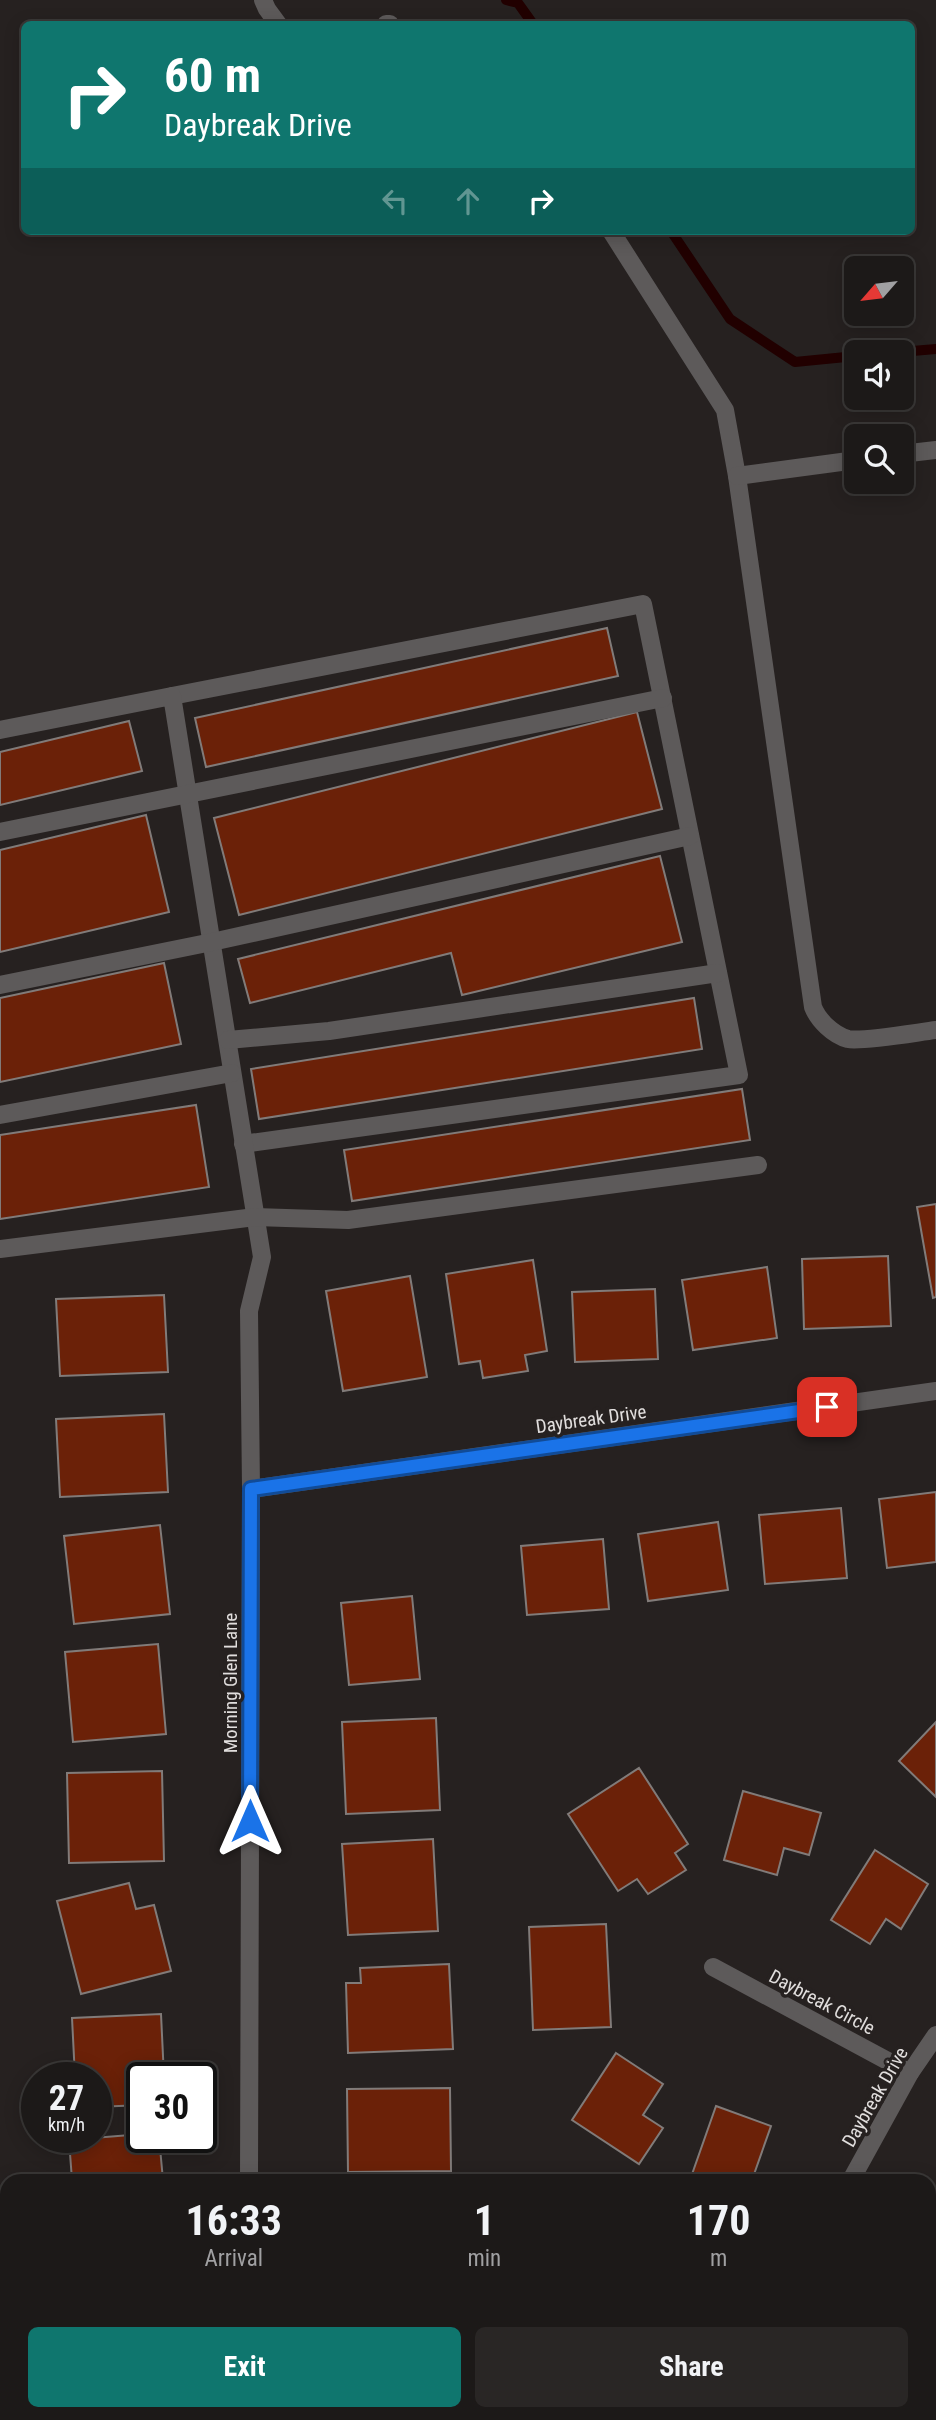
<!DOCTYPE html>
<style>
body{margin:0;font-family:"Roboto Condensed",sans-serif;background:#292625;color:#f1f3f6;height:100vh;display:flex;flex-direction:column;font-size:26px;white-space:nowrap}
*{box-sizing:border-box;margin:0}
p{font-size:23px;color:#a0a0a2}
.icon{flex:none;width:38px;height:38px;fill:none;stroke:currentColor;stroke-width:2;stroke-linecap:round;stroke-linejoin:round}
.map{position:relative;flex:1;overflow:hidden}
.panel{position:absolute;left:0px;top:2174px;width:936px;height:247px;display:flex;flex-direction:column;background:#1c1918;border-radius:21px 21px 0 0;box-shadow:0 4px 18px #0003,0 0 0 2px #3a3837}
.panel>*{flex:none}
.hud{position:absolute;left:21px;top:21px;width:894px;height:214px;border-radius:10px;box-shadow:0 4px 18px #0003,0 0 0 2px #3a3837;background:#0f766e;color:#fff;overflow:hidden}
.needle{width:46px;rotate:242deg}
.fabs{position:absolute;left:844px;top:256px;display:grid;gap:14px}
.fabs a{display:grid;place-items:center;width:70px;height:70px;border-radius:10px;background:#1c1918;box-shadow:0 4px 18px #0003,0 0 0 2px #3a3837;font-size:35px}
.speed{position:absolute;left:21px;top:2062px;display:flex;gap:14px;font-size:35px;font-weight:700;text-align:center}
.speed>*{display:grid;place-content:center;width:91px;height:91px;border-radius:50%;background:#1c1918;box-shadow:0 4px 18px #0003,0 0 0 2px #3a3837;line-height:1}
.speed small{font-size:18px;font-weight:400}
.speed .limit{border:4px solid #111;border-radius:10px;background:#fff;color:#111}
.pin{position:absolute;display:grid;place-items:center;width:60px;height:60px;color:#fff;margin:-30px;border-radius:14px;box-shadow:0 4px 10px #0006}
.me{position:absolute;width:77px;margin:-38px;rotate:0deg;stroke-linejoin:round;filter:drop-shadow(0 0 5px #0008)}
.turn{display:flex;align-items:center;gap:24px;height:147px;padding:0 28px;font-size:32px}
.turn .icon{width:91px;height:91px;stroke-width:2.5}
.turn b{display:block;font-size:49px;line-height:60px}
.lanes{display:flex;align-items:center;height:66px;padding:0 28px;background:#0003;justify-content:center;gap:35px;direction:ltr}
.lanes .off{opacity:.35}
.eta{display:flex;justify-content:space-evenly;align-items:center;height:119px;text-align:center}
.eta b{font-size:42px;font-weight:700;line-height:49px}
.action{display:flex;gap:14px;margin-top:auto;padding:14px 28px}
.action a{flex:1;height:80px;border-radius:10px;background:#0f766e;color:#fff;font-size:28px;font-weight:700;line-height:80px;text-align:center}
.action a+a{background:#292625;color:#f1f3f6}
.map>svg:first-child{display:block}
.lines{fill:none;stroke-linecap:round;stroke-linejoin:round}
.stream{stroke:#210000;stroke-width:10}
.building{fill:#6b2108;stroke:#817b79;stroke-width:2}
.minor{stroke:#5d5a5a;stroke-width:18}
.route-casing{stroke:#114b97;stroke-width:18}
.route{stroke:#1a73e8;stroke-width:12}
.labels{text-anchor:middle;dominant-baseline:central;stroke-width:7;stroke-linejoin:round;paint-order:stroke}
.street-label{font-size:19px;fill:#e1dedd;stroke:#262120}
</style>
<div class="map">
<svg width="936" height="2420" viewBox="0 0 936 2420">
<rect width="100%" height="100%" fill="#262120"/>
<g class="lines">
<g class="stream">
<polyline points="506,0 518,3 533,24"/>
<polyline points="671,231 730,319 795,362 856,356"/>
<polyline points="901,352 936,349"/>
</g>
</g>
<g class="building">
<polygon points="607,628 618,676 206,767 195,718"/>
<polygon points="637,712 662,809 239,915 214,818"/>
<polygon points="129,721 142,771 0,805 0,752"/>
<polygon points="146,815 169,912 0,952 0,850"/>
<polygon points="660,856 682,942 462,995 451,953 250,1003 238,959"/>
<polygon points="164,963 181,1044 0,1082 0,998"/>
<polygon points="694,998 702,1049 259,1119 251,1069"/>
<polygon points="742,1089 750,1140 352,1201 344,1150"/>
<polygon points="196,1105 209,1187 0,1219 0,1135"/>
<polygon points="936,1204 936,1297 933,1298 917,1207"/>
<polygon points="888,1256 891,1326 804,1329 802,1259"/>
<polygon points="533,1260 547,1351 525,1355 528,1371 483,1378 480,1361 459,1364 446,1274"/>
<polygon points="767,1267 777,1338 693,1350 682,1280"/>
<polygon points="410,1276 427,1377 343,1391 326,1291"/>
<polygon points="655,1289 658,1359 575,1362 572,1292"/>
<polygon points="164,1295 168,1372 60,1376 56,1299"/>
<polygon points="164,1414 168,1492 60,1497 56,1419"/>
<polygon points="936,1492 936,1562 887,1568 879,1499"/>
<polygon points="841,1508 847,1578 765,1584 759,1515"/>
<polygon points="718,1522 728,1590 648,1601 638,1534"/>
<polygon points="160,1525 170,1614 74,1624 64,1536"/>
<polygon points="603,1539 609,1609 527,1615 521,1546"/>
<polygon points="412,1596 420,1679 349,1685 341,1603"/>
<polygon points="158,1644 166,1734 73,1742 65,1652"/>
<polygon points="436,1718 440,1810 346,1814 342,1722"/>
<polygon points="936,1722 936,1797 899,1761"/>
<polygon points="639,1768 688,1844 675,1853 686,1870 648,1894 637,1879 618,1891 568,1814"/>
<polygon points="162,1771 164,1861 69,1863 67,1773"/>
<polygon points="743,1791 821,1813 809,1855 784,1848 777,1875 724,1860"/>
<polygon points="433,1839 438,1931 348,1935 342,1844"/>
<polygon points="875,1850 928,1884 901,1929 886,1919 870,1944 831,1920"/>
<polygon points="129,1883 136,1909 154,1905 171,1971 81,1994 57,1901"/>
<polygon points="606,1924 611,2027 533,2030 529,1927"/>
<polygon points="449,1964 453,2049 348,2053 346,1983 361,1983 360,1968"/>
<polygon points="161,2014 164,2077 142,2077 142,2105 96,2107 96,2077 75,2077 72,2018"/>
<polygon points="616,2053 663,2084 643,2115 663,2128 639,2164 572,2120"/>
<polygon points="450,2088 451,2171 348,2172 347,2089"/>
<polygon points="716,2106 771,2126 752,2180 690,2180"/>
<polygon points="142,2134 142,2137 159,2137 163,2180 72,2180 69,2140"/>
<polygon points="936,2237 936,2290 929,2285 929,2246"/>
<polygon points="929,2326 936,2330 936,2420 924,2420 912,2413 929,2413"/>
<rect x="56" y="2413" width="79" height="7"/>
<rect x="344" y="2413" width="70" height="7"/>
<polygon points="565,2413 659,2413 657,2420 563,2420"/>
</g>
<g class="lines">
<g class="minor">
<polyline points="263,0 267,9 278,24"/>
<polyline points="386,24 390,24"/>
<path d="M611,231L725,410L737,476L813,1007C818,1020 833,1035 848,1039C862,1042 919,1032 936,1030"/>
<polyline points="901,454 936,450"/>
<polyline points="737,476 856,460"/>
<polyline points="172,696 643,604 739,1075 243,1144"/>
<polyline points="0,730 172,696 262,1257 249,1311 251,1489 249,2180"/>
<polyline points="0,832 663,698"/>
<polyline points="0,985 212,942 690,836"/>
<polyline points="228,1040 329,1031 718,973"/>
<polyline points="0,1115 232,1073"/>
<polyline points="0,1249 255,1217 348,1220 758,1165"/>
<polyline points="251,1489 936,1391"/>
<polyline points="713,1967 910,2073"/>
<polyline points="851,2180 910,2073 936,2035"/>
<polyline points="248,2420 248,2413"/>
<polyline points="747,2420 748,2413"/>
</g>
</g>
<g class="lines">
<defs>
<polyline id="route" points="250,1821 251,1489 827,1407"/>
</defs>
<use href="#route" class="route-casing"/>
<use href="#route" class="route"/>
</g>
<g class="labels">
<g class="street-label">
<text transform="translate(591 1419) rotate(-8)">Daybreak Drive</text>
<text transform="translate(230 1683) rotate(-90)">Morning Glen Lane</text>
<text transform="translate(822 2002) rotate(28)">Daybreak Circle</text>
<text transform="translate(875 2097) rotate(-60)">Daybreak Drive</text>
</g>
</g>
</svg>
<div class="fabs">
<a><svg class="needle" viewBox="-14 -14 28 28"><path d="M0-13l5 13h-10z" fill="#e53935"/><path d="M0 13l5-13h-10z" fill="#a0a0a2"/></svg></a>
<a><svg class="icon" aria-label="sound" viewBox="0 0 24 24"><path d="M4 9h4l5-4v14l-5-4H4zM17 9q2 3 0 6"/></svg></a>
<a><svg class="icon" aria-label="search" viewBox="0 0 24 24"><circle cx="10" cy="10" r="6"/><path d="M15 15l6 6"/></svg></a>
</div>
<div class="speed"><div>27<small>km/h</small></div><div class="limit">30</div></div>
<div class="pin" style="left:827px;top:1407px;background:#d93025"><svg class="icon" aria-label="arrive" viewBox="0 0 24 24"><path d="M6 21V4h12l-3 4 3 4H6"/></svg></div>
<svg class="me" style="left:250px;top:1821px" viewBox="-20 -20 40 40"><path d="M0-17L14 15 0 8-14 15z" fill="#1a73e8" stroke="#fff" stroke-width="4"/></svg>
<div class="hud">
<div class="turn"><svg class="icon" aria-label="right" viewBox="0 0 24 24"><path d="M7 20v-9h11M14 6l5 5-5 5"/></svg><div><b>60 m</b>Daybreak Drive</div></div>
<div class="lanes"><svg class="icon off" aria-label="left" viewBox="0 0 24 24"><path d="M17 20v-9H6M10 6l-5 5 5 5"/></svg><svg class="icon off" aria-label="ahead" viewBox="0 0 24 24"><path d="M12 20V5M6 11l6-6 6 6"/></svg><svg class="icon" aria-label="right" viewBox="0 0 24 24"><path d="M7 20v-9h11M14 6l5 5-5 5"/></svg></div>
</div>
<section class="panel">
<div class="eta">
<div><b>16:33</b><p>Arrival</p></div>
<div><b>1</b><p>min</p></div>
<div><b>170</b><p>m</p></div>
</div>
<div class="action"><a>Exit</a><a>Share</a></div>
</section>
</div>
